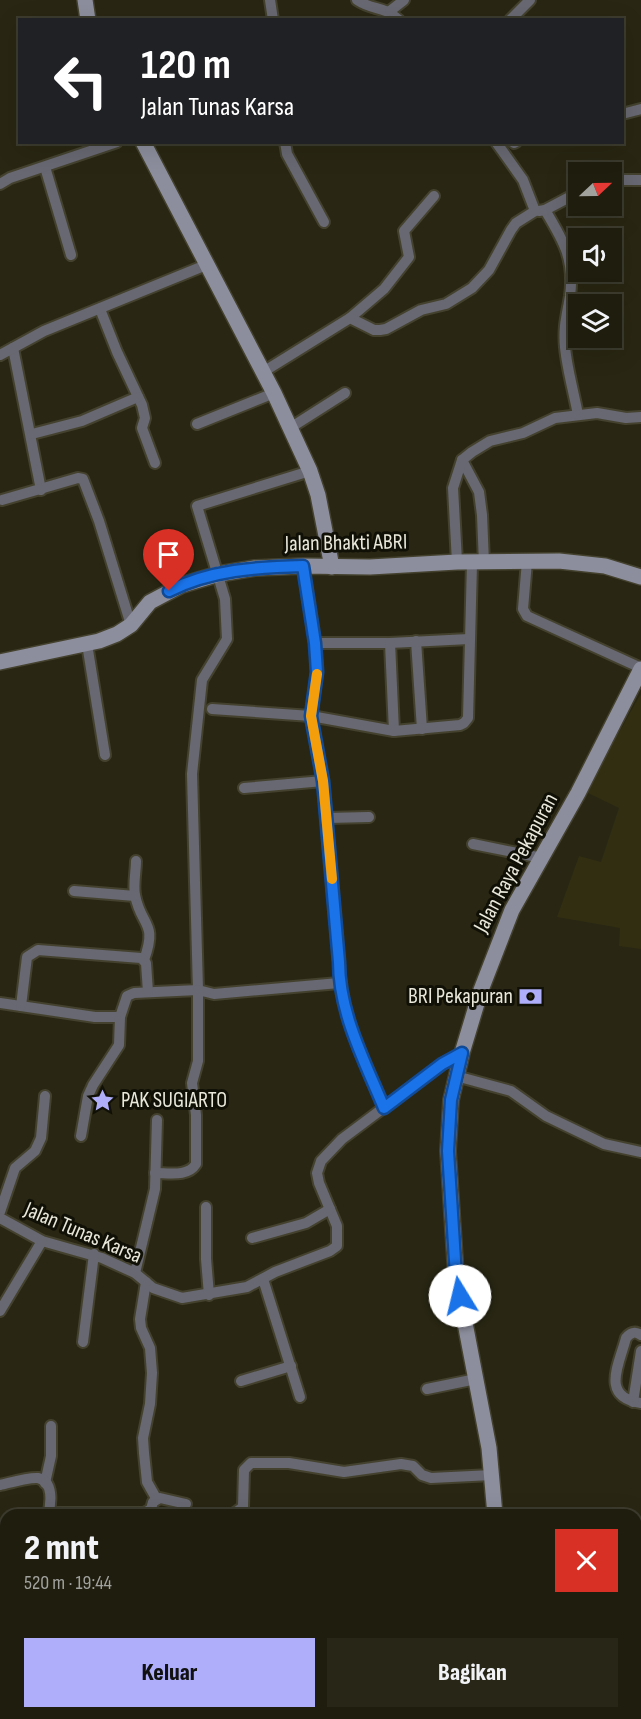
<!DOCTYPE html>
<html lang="id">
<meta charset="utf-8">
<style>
body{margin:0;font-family:"Sofia Sans Condensed",sans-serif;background:#272617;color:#f1f3f6;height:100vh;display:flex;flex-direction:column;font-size:22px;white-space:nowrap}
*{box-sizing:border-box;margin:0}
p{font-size:20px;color:#a1a29e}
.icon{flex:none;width:33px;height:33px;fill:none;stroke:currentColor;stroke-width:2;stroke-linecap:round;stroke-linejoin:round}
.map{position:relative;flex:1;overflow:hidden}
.side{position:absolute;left:0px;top:1509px;width:642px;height:210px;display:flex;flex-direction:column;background:#1f1d0e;border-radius:18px 18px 0 0;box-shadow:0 6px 24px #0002,0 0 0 2px #3c3b2e}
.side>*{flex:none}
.top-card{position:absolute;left:18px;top:18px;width:606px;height:126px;border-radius:0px;box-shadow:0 6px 24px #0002,0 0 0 2px #3c3b2e;background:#202124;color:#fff;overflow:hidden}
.needle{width:39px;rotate:68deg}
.fabs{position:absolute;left:568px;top:162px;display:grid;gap:12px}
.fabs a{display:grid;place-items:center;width:54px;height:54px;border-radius:0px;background:#1f1d0e;box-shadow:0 6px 24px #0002,0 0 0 2px #3c3b2e;font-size:30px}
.pin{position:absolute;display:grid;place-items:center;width:51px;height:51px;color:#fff;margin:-62px -26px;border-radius:50% 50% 50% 0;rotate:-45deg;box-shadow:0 0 6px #0007}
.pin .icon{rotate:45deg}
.me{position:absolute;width:66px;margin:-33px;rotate:351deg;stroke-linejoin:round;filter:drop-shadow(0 0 4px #0008)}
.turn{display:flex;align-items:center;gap:21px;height:126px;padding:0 24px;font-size:27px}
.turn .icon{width:78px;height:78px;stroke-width:2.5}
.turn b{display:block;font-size:42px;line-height:51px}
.round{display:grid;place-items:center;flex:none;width:63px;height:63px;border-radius:0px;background:#272617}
.head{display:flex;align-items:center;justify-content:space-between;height:102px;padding:0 24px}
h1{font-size:36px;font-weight:800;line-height:45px}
.action{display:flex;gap:12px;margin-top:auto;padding:12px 24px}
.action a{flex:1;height:69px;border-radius:0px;background:#afaefa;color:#111;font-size:24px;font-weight:800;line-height:69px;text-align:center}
.action a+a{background:#272617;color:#f1f3f6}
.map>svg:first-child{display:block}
.built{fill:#312e12}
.green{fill:#3a3400}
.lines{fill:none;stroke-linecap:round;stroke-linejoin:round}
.street-casing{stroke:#44422f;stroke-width:14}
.secondary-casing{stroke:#44422f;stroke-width:18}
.street{stroke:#686872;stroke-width:10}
.secondary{stroke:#8d8e9d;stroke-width:15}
.route-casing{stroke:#114b97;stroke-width:15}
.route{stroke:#1a73e8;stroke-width:10}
.slow{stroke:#f59e0b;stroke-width:10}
.labels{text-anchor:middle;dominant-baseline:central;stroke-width:6;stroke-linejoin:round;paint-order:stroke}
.street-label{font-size:22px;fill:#e9e8db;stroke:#111007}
.poi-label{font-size:22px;fill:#e9e8db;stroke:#111007;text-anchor:end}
</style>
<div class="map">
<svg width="641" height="1719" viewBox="0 0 641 1719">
<rect width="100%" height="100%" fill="#292713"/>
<polygon class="built" points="640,695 641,696 641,949 619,946 620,928 557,917 579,856 601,862 619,808 586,792"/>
<polygon class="green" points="0,1666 6,1667 6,1713 79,1713 78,1719 0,1719"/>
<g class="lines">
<defs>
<g id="street">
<polyline points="270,0 273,20"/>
<path d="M357,0C373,11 383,5 399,20"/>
<polyline points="390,11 404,0"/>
<polyline points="510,20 530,0"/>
<polyline points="622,114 641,109"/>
<polyline points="285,142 287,154 324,222"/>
<polyline points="514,143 516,142"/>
<polyline points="45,167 71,255"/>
<polyline points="612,180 641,180"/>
<polyline points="0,184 10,178 117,142"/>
<path d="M545,210C563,240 575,259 570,296C567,315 563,326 565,347C567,369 574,393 578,415"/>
<polyline points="539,211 545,210 579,192"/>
<polyline points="100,309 117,352 142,405 145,418 142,428 155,463"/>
<polyline points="350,318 384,289 409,257 404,231 434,196"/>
<polyline points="13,348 41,490"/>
<polyline points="0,355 44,331 206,265"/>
<polyline points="263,372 350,318 374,330 380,330 386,329 421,310 446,304 472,288 489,270 511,230 516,223 535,211 523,180 496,142"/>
<polyline points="197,424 274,393"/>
<polyline points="290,428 345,393"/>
<polyline points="32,434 82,421 138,397"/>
<polyline points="462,460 479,492 482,515 484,563"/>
<polyline points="2,500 78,478 83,479 99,521 131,625"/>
<polyline points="527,561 523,609 527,616 641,668"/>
<polyline points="457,562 453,488 462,460 472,452 490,441 523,433 555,418 597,413 626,418 641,417"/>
<path d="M303,566L315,643L317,672L311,716L323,781L339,962C339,1013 365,1062 384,1108"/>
<polyline points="416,641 422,729"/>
<polyline points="315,643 390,643 469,639"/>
<polyline points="390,643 394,731"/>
<polyline points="87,644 105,755"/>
<polyline points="212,709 311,716 394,731 460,725 464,723 468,718 472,563"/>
<polyline points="244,788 323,781"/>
<polyline points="327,818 369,817"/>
<polyline points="473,844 542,858"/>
<path d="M136,861C136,871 133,885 135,895C141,927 158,921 144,960"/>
<polyline points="74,891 135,896"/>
<polyline points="0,1003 95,1017 120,1017 127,996 134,993 198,990 192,774 202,680 227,639 225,599 197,506 310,471"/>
<polyline points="21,1006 27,957 38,950 141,958 146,963 148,992"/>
<polyline points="456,1076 511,1091 546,1116 604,1144 641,1152"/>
<polyline points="81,1136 88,1096 93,1085 119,1045 120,1017"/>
<path d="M155,1173C169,1173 188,1177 196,1164V1115L192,1083L198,1061V990L214,994L339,983"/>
<polyline points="206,1207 206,1259 209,1295"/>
<polyline points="0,1212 15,1168 35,1151 41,1138 45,1096"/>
<polyline points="0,1218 42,1241 102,1258 135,1273 153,1288 182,1298 247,1287 275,1272 330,1251 337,1246 337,1226 319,1183 317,1173 321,1161 342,1139 442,1064 462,1053"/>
<polyline points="252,1238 306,1223 330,1209"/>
<polyline points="135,1273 155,1189 157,1120"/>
<polyline points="263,1279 300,1397"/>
<polyline points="146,1282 140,1319 141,1328 150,1348 152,1373 150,1404 143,1438 144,1453 147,1482 156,1498"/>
<polyline points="0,1311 42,1241"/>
<path d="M641,1335C635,1331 631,1332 626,1338C619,1365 600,1397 641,1403"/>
<polyline points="83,1342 94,1254"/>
<polyline points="241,1381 291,1366"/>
<polyline points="427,1389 476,1379"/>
<polyline points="633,1402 641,1351"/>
<polyline points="45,1483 51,1456 51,1426"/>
<path d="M0,1485C9,1483 29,1477 38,1478C54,1481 51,1504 48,1515"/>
<polyline points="49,1513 144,1513 151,1509 153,1502 160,1498 186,1504"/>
<polyline points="232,1515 243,1507 244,1470 251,1463 289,1463 344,1472 401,1464 413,1466 422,1475 431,1478 492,1475"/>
<polyline points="0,1585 6,1585"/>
<polyline points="0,1647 6,1647"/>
<polyline points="636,1684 641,1683"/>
<polyline points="502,1719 514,1717"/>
</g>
<g id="secondary">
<polyline points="85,0 88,20"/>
<polyline points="143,142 274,393 310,471 318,495 332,567"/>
<polyline points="0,662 99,641 117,634 131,625 150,602 182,585 219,574 255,568 303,566 370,567 457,562 559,561 605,566 641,577"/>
<polyline points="495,1515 489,1448 456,1276 448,1151 451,1100 462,1053 481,990 512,910 578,793 641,669"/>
<polyline points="513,1713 515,1719"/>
</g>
</defs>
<use href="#street" class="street-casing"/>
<use href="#secondary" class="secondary-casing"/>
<use href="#street" class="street"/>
<use href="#secondary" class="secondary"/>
</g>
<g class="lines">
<defs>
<path id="route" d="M169,591C210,570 258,567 303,566L315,643L317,672L311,716L323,781L339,962C339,1013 365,1062 384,1108L442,1064L462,1053L451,1100L448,1151L456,1276L460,1296"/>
</defs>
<use href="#route" class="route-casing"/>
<use href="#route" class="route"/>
<polyline class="slow" points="317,674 311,716 323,781 332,879"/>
</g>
<defs>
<symbol id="bank-bare" viewBox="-9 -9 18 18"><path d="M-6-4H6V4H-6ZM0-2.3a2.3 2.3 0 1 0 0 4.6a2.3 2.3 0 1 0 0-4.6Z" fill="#afaefa" stroke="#111007" stroke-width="2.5" paint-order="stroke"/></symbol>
<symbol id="sight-bare" viewBox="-9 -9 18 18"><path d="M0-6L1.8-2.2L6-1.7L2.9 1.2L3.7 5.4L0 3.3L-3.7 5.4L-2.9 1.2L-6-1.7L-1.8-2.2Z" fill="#afaefa" stroke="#111007" stroke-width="2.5" paint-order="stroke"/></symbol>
</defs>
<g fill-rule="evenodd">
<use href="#bank-bare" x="514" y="980" width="33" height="33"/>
<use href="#sight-bare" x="86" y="1084" width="33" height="33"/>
</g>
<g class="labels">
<g class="street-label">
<text transform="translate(346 543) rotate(-1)">Jalan Bhakti ABRI</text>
<text transform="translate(516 863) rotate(-62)">Jalan Raya Pekapuran</text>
<text transform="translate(83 1233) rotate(23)">Jalan Tunas Karsa</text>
</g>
<g class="poi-label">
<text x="513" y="996">BRI Pekapuran</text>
<text x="121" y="1100" text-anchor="start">PAK SUGIARTO</text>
</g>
</g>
</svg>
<div class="fabs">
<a><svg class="needle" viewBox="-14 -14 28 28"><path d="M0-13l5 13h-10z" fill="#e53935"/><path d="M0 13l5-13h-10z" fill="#a1a29e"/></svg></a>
<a><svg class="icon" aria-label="sound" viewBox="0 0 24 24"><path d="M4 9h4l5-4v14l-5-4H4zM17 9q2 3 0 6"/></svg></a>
<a><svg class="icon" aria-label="layers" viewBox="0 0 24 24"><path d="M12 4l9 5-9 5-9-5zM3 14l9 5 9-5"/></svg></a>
</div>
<div class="pin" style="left:169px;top:591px;background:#d93025"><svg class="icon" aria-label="arrive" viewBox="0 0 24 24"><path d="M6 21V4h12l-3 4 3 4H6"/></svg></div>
<svg class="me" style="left:460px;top:1296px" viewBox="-20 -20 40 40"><circle r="19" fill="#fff"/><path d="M0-13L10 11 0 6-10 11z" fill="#1a73e8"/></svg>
<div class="top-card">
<div class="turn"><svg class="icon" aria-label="left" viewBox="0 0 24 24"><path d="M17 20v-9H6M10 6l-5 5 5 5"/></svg><div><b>120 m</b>Jalan Tunas Karsa</div></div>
</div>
<section class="side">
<div class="head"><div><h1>2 mnt</h1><p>520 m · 19:44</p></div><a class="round" style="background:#d93025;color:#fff"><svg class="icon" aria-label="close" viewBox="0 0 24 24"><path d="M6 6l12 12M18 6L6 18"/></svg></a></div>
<div class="action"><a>Keluar</a><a>Bagikan</a></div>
</section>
</div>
